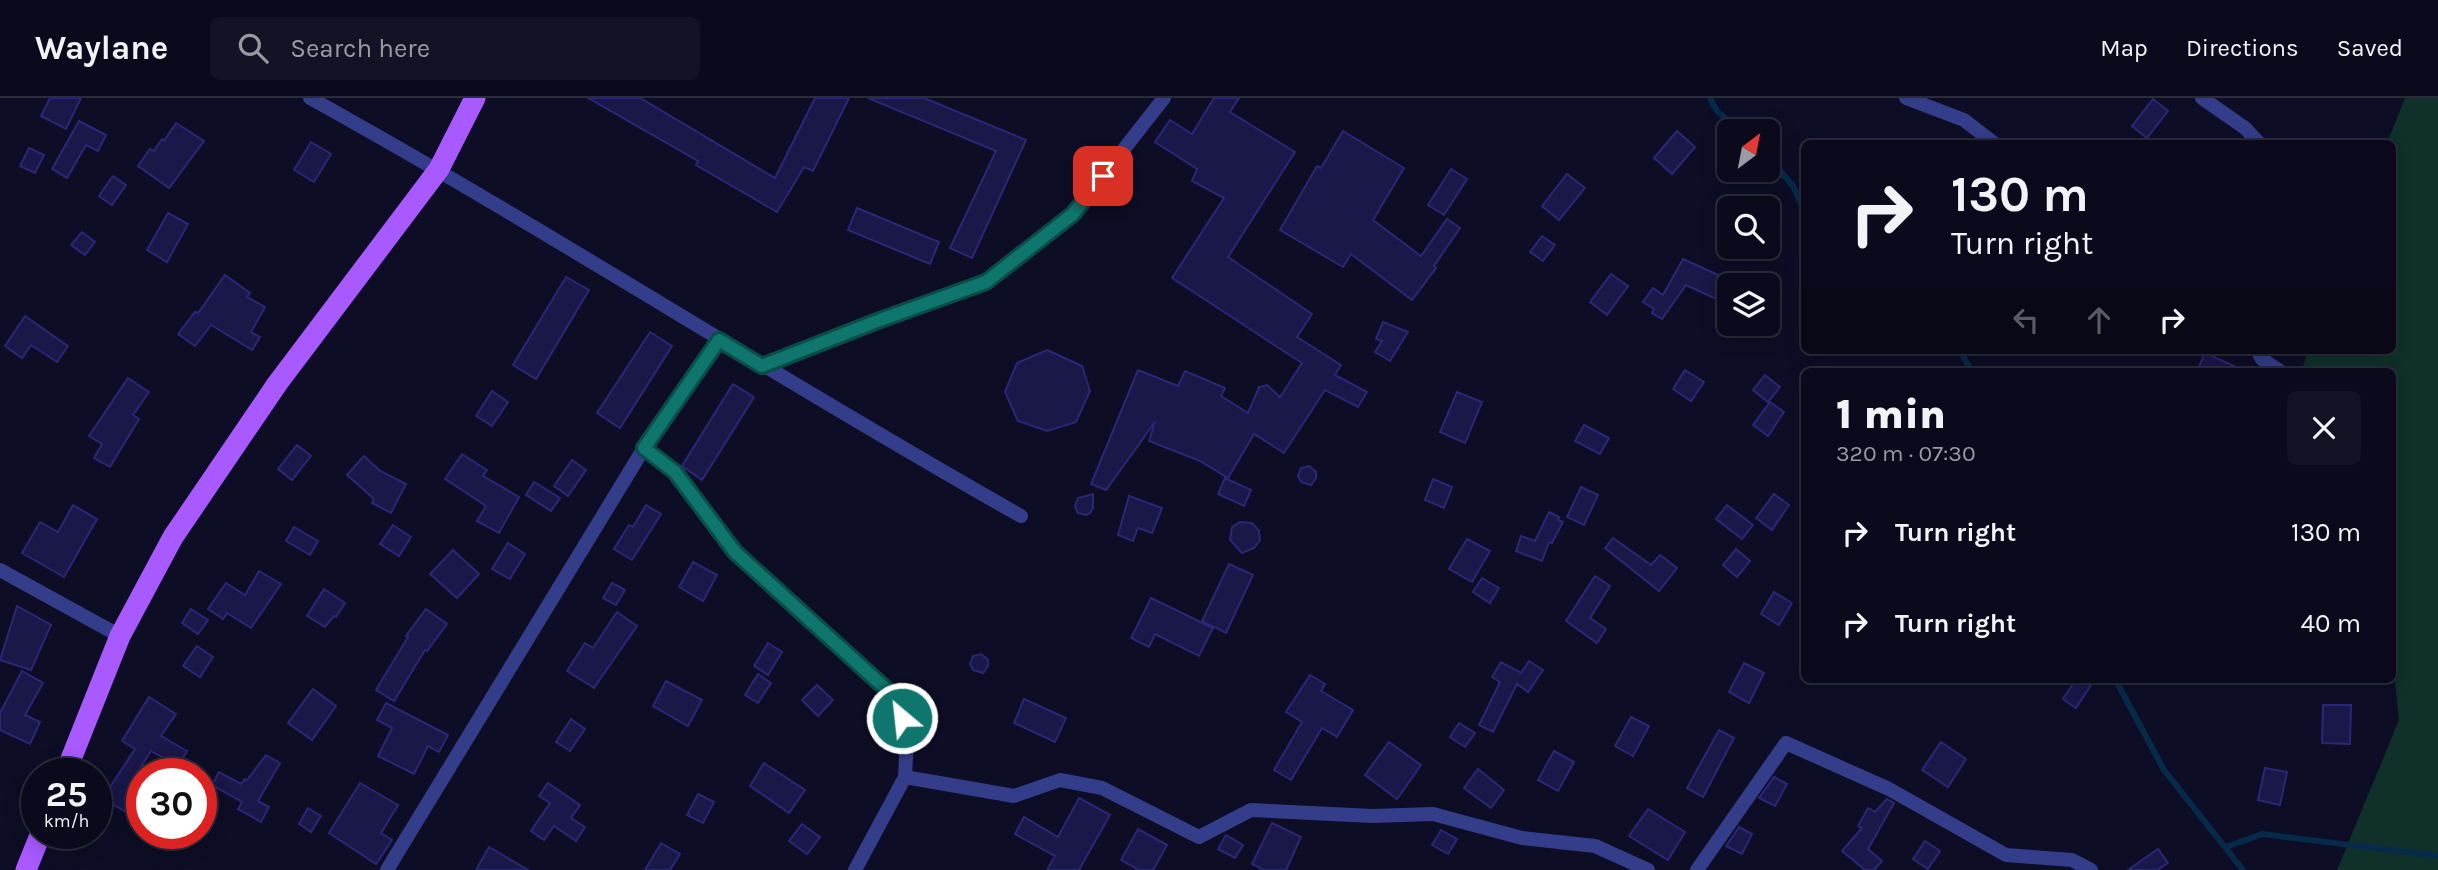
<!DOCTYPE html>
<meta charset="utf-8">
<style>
body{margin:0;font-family:Karla,sans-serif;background:#131325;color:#f1f3f6;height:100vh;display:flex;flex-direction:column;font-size:26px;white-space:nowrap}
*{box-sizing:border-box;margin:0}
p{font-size:23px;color:#999aa3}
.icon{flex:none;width:38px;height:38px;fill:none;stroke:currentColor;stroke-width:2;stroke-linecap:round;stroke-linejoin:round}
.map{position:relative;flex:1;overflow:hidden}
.side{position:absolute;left:1801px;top:270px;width:595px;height:315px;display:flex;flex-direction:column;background:#0a0a1c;border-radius:10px;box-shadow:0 4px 18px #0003,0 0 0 2px #2a2b3b}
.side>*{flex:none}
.guide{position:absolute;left:1801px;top:42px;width:595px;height:214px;border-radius:10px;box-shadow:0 4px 18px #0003,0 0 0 2px #2a2b3b;background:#0a0a1c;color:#f1f3f6;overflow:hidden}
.needle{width:46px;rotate:32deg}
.controls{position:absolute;left:1717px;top:21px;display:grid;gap:14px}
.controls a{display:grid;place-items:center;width:63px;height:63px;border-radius:10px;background:#0a0a1c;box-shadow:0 4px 18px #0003,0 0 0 2px #2a2b3b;font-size:35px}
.speed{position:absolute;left:21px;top:660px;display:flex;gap:14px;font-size:35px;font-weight:700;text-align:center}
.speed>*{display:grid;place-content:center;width:91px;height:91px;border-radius:50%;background:#0a0a1c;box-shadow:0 4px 18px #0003,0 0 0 2px #2a2b3b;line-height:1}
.speed small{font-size:18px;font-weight:400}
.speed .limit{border:10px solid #d22;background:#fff;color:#111}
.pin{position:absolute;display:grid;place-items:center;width:60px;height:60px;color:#fff;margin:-30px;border-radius:14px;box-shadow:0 4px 10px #0006}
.me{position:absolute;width:77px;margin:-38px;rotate:332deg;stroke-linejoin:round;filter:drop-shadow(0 0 5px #0008)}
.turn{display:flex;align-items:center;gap:24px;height:147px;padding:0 35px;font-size:32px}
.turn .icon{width:91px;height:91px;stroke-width:2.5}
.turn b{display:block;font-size:49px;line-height:60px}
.lanes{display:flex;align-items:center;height:66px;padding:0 35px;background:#0003;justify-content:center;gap:35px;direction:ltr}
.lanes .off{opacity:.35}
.round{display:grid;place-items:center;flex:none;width:74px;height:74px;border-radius:10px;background:#131325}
.summary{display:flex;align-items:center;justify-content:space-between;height:119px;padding:0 35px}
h1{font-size:42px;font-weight:800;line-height:52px}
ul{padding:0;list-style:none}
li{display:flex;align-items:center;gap:21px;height:91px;padding:0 35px}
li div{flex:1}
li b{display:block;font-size:26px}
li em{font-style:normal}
header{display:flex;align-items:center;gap:42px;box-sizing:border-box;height:98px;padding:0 35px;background:#0a0a1c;border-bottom:2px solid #2a2b3b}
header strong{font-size:33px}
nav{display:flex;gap:38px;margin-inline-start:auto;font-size:24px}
.search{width:490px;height:63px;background:#131325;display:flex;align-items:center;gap:18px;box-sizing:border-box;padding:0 24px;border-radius:10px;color:#999aa3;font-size:26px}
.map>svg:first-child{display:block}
.green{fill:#0f312a}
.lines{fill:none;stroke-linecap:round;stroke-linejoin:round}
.stream{stroke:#072a4a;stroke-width:6}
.building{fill:#1a1749;stroke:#2b2777;stroke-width:2}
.street{stroke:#343d89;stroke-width:14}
.primary{stroke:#a859ff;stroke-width:21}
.route-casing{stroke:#0a4d48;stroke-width:18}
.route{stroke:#0f766e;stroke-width:12}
</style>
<header>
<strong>Waylane</strong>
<div class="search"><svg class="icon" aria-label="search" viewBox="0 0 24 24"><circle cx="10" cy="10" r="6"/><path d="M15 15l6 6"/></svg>Search here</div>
<nav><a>Map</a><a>Directions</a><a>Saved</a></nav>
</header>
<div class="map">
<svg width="2438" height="772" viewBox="0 0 2438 772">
<rect width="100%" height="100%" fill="#0d0d26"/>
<polygon class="green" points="2405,0 2438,0 2438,772 2337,772 2399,622 2392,554 2392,273 2306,273 2302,270 2309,252 2392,252 2392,46 2387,45"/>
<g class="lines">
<g class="stream">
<polyline points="1710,0 1717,13 1740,33"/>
<polyline points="1768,58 1793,88 1804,112"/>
<polyline points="1959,252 1972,273"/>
<polyline points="2115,581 2164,672 2243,772"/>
<polyline points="2226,749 2262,736 2438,758"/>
</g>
</g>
<g class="building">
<polygon points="50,0 81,0 66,31 41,18"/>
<polygon points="588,0 640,0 775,80 815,0 849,0 813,73 804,69 777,114 696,67 698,63"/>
<polygon points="868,0 924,0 1026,42 972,160 950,150 996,53"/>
<polygon points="1214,0 1239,0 1230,14 1295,54 1228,159 1312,216 1297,239 1341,267 1335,277 1367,294 1358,309 1325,292 1284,355 1254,336 1228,380 1200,363 1149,343 1155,324 1106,392 1091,386 1138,272 1178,288 1185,273 1225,290 1221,298 1248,315 1259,289 1267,287 1280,299 1302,265 1172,180 1224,100 1192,83 1197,71 1155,44 1170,22 1192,36"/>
<polygon points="2153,1 2168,13 2147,40 2132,28"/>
<polygon points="79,23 106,37 98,53 86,47 67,80 52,71"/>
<polygon points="176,25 204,43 169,90 138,68 150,51 154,53 162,41 164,43"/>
<polygon points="1343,33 1404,70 1373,122 1421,158 1447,121 1460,130 1434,168 1436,170 1412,202 1351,156 1343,169 1280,132 1317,68 1321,70"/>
<polygon points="1677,33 1695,49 1672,76 1654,60"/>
<polygon points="311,44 331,56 314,84 294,72"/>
<polygon points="29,50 44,57 35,75 20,68"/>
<polygon points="1451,71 1467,81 1444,117 1428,107"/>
<polygon points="1567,76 1585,90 1559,122 1542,108"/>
<polygon points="113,78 126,87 112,107 99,98"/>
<polygon points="857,110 939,144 930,166 848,132"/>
<polygon points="168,115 188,126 167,164 147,152"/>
<polygon points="82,134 95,144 85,157 71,147"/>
<polygon points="1542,138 1555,147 1543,163 1530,154"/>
<polygon points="1683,161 1729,182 1729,207 1686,187 1662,221 1652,215 1654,211 1643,204 1653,190 1663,197"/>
<polygon points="1611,176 1628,188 1607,217 1590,204"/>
<polygon points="225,177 250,195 247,199 265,209 251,234 260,239 252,252 211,227 195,248 178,236 195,214 198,215"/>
<polygon points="566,179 589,192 536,281 513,267"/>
<polygon points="25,218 68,248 57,264 31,247 22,260 5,248"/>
<polygon points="1383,224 1408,234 1390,263 1375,254 1382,243 1376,241"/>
<polygon points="650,234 672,248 620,330 597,315"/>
<polygon points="1047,252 1082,268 1090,293 1076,324 1047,333 1018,323 1005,294 1017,265"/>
<polygon points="2205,255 2245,273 2197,273"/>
<polygon points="1685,272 1704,284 1691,303 1673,291"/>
<polygon points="1765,277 1780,289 1768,304 1753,292"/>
<polygon points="128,280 149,294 133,317 139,321 110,369 94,360 102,346 89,338"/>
<polygon points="733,286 754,299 702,382 682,368"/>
<polygon points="492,293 508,304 492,328 476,318"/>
<polygon points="1457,294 1482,304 1465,345 1440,334"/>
<polygon points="1770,304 1784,314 1768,338 1753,327"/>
<polygon points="1584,327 1609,340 1600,356 1575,343"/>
<polygon points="297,347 311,358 292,382 278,371"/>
<polygon points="462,356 487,372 483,378 519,399 499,435 477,423 486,408 445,381"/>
<polygon points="364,358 380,373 406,386 391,415 372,405 374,401 347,377"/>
<polygon points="572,362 586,372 568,398 554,388"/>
<polygon points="1309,368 1316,374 1316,380 1311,387 1301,384 1298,378 1301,370"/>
<polygon points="1225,380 1251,392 1244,408 1218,396"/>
<polygon points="1433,381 1452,389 1444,410 1425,402"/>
<polygon points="534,384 560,400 551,413 526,397"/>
<polygon points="1581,389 1598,397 1584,427 1567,419"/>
<polygon points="1093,396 1093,410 1090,415 1086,417 1078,415 1075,408 1078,400"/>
<polygon points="1774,396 1789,407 1772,432 1756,420"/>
<polygon points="1129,398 1162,410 1152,435 1138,430 1133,443 1118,437"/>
<polygon points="73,407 97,421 64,479 22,455 40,424 58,434"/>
<polygon points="646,407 661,416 632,462 614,451 629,427 633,429"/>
<polygon points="1727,407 1753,427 1742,441 1716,421"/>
<polygon points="1549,414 1559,419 1558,422 1563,424 1552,445 1549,444 1542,463 1516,453 1521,438 1535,443"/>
<polygon points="1240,424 1252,425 1259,433 1260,442 1254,450 1242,455 1230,442 1232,429"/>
<polygon points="393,427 411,439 399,458 380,446"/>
<polygon points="294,429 318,443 310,457 286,443"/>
<polygon points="1613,440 1651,467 1660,457 1677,470 1659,493 1605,450"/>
<polygon points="1467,441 1490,453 1472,484 1449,471"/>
<polygon points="508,445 525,456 510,481 492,471"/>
<polygon points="1736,451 1750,463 1737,479 1723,467"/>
<polygon points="453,452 479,476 457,500 430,476"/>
<polygon points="693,464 717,477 703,503 679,489"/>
<polygon points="1229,466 1253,477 1226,535 1202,523"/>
<polygon points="259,473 281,486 251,530 227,515 223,521 208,511 226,485 245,497"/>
<polygon points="1595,478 1610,488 1590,520 1606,531 1597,545 1566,523"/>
<polygon points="1482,480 1499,490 1490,505 1473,494"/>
<polygon points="612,485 625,492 616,507 603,500"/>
<polygon points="324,491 345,505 336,519 334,518 325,529 307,518"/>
<polygon points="1774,494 1792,505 1779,527 1761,516"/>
<polygon points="1151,500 1213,530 1199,558 1155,536 1149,549 1131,540"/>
<polygon points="17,508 51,527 31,572 0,562"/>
<polygon points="191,511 208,522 198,536 182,525"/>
<polygon points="426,511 447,526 427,553 425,552 394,603 376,592 408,539 406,538"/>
<polygon points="617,514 637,528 594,590 567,573 585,545 593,550"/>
<polygon points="768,545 782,554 768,577 754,568"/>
<polygon points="197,548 213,559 200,579 183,568"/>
<polygon points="981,556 988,562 988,568 983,575 973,572 970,566 973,558"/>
<polygon points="1529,563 1543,572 1528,594 1517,586 1493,634 1479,627 1500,584 1492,579 1501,564 1521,575"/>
<polygon points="1744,565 1764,575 1749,605 1729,594"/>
<polygon points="22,573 43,585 25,617 40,624 30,646 0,632 0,615"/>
<polygon points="758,576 771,585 758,605 745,597"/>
<polygon points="1310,577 1325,586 1321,593 1353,612 1337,639 1322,630 1291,682 1274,672 1302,624 1286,614"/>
<polygon points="2076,581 2081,581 2091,587 2076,610 2063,601"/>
<polygon points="666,583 702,602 688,628 653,608"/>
<polygon points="817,587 833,602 818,618 802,602"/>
<polygon points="313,591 336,608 312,642 288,625"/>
<polygon points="149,599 176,616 161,638 187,653 178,668 151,653 134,680 142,686 142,692 127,715 103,700 135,651 122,643"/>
<polygon points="1024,601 1066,620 1055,644 1014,625"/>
<polygon points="386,605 448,637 439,654 428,648 414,676 378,658 392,630 377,622"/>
<polygon points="2323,607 2351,607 2350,646 2322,645"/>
<polygon points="1631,619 1649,628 1633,658 1615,648"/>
<polygon points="571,621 585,631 570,653 556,644"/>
<polygon points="1459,625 1475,635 1465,649 1450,639"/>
<polygon points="1719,632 1734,640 1703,699 1687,690"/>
<polygon points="1389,644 1421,667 1397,701 1365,677"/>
<polygon points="1941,644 1966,661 1948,689 1922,672"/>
<polygon points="1554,653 1574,664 1558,693 1538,682"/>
<polygon points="266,657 280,665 258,703 269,709 261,724 238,711 242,704 212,687 219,674 241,686 245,681 247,682"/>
<polygon points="764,665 805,692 789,715 750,688"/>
<polygon points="2265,670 2287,674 2280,707 2258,702"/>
<polygon points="1478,671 1504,692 1491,710 1464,690"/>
<polygon points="1774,679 1787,686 1775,708 1759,700"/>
<polygon points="360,685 398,707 381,735 392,742 376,766 329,735"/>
<polygon points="548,685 580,707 571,720 585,729 576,743 554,728 544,742 531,733 550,705 539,698"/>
<polygon points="698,696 714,704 703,725 687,717"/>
<polygon points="1079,700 1110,717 1079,772 1047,772 1055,758 1015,736 1024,719 1058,739"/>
<polygon points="1887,701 1894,705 1868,751 1882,763 1874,772 1865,772 1842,753 1862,730 1858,728 1868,710 1875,714"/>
<polygon points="308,710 321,718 311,734 299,726"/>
<polygon points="1648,711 1685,734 1668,762 1629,738"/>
<polygon points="1272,725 1301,739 1286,772 1264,772 1252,766"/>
<polygon points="802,726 820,739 807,756 789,743"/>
<polygon points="1739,729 1752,736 1742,756 1726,748"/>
<polygon points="1138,731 1167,747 1153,772 1139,772 1121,762"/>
<polygon points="1441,732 1457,741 1448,756 1432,747"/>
<polygon points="1226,737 1243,747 1235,760 1218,751"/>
<polygon points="1925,743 1940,753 1928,771 1913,761"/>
<polygon points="661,745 680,756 670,772 645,772"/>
<polygon points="489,749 528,772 476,772"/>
<polygon points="2158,751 2168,765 2157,772 2128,772"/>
</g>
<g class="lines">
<g class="street">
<path d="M310,0C550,133 781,283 1021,418"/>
<polyline points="1906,0 1964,22 1995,46"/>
<polyline points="2202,0 2245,30 2260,46"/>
<polyline points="2257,252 2262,261 2280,273"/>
<polyline points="762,268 880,222 986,184 1073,116 1164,0"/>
<polyline points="644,350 675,374 735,454 896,600 907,640 905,679 855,772"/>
<polyline points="0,472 120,538"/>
<polyline points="905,679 1014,698 1060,682 1102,690 1199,739 1251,712 1372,718 1433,716 1522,740 1595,748 1648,772"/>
<polyline points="387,772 644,350 719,242"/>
<polyline points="1697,772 1786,645 1889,691 2006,757 2072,762 2091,772"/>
</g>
<g class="primary">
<polyline points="65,676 120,538 173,439 277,286 439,71 475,0"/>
<polyline points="26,772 41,735"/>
</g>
</g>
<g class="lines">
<defs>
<polyline id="route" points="902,620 896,600 735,454 675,374 644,350 719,242 762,268 880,222 986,184 1073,116 1103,78"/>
</defs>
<use href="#route" class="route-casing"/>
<use href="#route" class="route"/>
</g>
</svg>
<div class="controls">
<a><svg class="needle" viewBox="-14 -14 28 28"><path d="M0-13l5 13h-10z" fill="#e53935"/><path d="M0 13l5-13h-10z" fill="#999aa3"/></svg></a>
<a><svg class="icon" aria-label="search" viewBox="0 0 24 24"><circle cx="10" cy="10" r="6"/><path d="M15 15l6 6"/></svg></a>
<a><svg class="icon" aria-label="layers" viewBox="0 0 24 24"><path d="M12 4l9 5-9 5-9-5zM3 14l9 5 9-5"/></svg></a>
</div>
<div class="speed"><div>25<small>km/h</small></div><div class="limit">30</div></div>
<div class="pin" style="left:1103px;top:78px;background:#d93025"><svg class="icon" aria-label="arrive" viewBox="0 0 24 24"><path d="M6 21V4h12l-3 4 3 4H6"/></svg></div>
<svg class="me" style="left:902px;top:620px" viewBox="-20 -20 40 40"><circle r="17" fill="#0f766e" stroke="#fff" stroke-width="3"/><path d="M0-11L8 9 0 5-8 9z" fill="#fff"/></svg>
<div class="guide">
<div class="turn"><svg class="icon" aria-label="right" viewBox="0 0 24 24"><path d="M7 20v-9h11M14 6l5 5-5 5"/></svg><div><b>130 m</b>Turn right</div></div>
<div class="lanes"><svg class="icon off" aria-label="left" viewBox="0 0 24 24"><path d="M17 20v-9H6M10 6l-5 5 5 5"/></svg><svg class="icon off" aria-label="ahead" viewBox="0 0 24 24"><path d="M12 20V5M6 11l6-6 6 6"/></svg><svg class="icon" aria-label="right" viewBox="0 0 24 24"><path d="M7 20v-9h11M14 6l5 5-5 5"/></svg></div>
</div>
<section class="side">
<div class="summary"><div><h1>1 min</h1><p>320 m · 07:30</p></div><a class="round"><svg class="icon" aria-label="close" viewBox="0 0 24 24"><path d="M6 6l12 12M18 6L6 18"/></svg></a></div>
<ul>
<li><svg class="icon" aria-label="right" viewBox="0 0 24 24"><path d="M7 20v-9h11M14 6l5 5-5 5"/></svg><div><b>Turn right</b></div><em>130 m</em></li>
<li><svg class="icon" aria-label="right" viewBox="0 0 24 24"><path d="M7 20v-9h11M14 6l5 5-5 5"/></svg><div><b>Turn right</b></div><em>40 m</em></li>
</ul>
</section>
</div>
